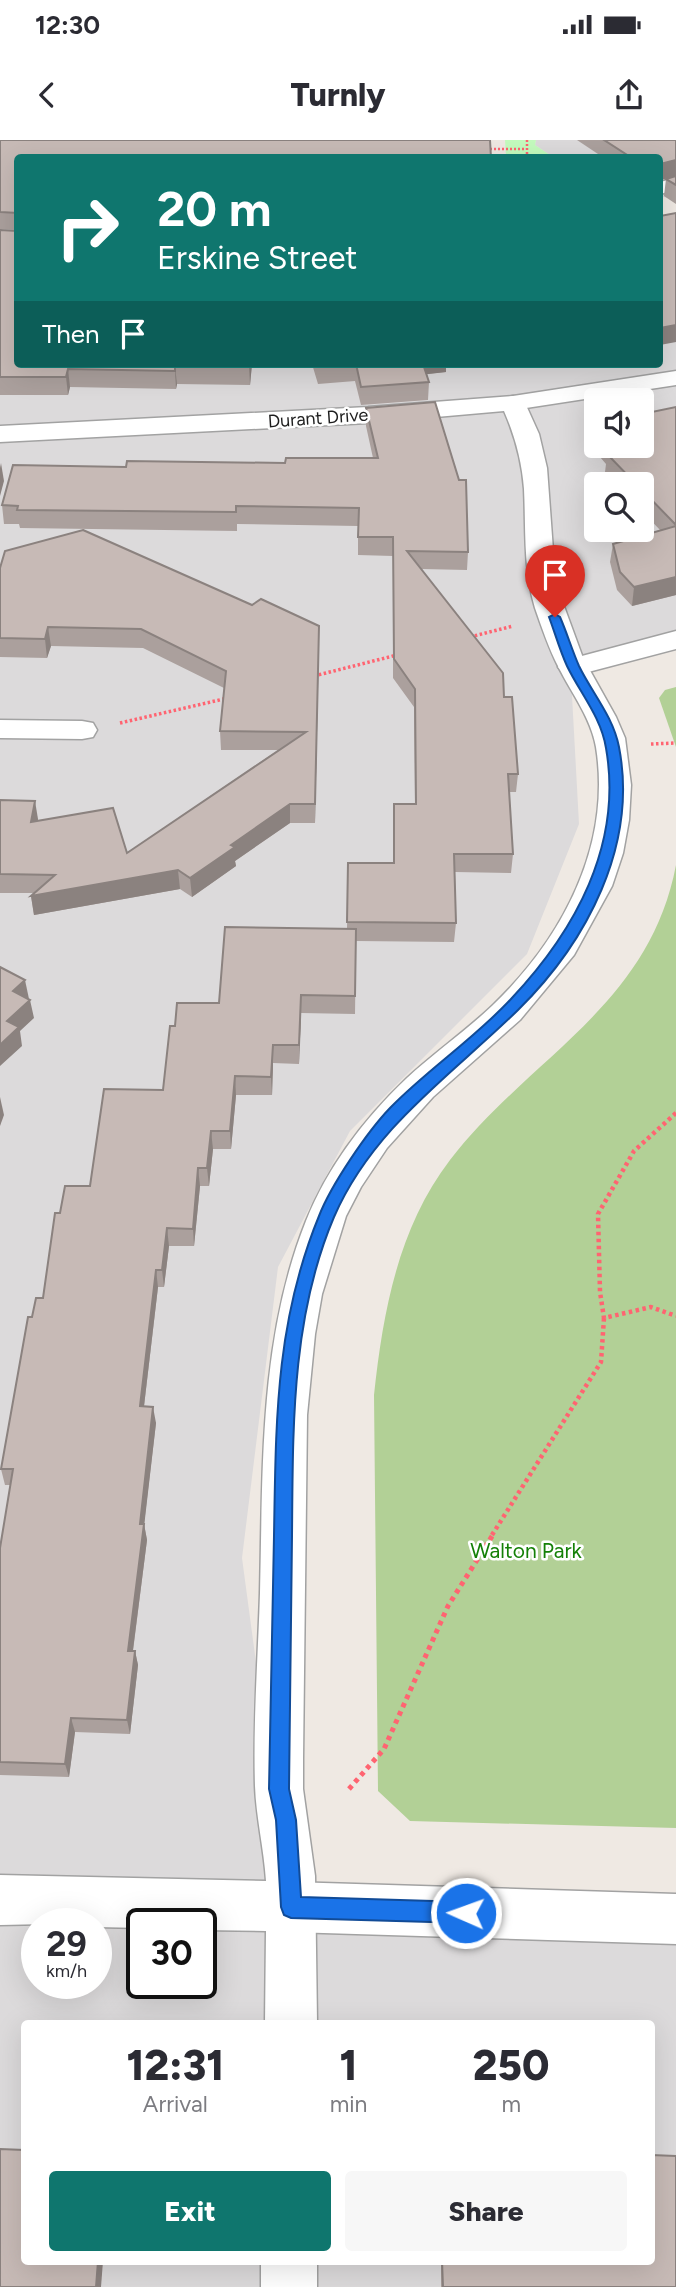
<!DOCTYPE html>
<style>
body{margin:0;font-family:Figtree,sans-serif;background:#f7f7f7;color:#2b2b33;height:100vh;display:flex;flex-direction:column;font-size:26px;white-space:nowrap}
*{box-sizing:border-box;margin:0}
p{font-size:23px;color:#7c7c81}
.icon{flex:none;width:38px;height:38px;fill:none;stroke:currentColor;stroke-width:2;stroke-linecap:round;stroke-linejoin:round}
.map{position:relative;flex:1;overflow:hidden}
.side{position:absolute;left:21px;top:1880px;width:634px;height:245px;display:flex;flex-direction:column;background:#fff;border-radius:7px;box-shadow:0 7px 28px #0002}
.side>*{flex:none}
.banner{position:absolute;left:14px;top:14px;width:649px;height:214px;border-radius:7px;box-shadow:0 7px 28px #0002;background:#0f766e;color:#fff;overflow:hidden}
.buttons{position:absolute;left:584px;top:248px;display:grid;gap:14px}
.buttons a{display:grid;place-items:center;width:70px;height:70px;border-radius:7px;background:#fff;box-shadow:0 7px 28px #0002;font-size:35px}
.speed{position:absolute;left:21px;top:1768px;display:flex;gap:14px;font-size:35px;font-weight:700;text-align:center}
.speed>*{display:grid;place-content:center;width:91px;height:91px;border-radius:50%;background:#fff;box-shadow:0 7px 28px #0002;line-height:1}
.speed small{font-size:18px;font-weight:400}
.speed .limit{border:4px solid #111;border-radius:10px;background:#fff;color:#111}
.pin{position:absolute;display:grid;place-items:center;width:60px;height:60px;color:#fff;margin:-72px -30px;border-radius:50% 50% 50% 0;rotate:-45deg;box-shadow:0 0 7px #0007}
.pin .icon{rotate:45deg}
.me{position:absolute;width:77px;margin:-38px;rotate:272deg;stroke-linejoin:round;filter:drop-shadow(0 0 5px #0008)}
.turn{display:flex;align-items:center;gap:24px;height:147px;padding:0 28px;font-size:32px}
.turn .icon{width:91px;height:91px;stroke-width:2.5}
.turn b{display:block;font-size:49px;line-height:60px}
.then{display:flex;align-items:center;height:66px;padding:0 28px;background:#0003;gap:14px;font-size:26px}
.eta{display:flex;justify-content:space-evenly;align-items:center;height:119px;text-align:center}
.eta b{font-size:42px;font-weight:800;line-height:49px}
.cta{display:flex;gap:14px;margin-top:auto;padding:14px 28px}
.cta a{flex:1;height:80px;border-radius:7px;background:#0f766e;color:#fff;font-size:28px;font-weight:800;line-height:80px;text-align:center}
.cta a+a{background:#f7f7f7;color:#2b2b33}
.status{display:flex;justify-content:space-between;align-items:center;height:49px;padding:0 35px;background:#fff;direction:ltr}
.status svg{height:19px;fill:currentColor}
header{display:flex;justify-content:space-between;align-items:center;height:91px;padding:0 28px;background:#fff;font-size:32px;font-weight:800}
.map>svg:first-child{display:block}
.residential{fill:#dcdadb;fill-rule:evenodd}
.forest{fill:#b2d096}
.park{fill:#c4fbbe}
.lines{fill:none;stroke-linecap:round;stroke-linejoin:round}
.minor-casing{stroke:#a2a2a2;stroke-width:3}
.tertiary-casing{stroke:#a2a2a2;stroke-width:3}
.path-far3{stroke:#ff6471;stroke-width:2.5;stroke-dasharray:2 2;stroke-linecap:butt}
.path-far2{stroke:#ff6471;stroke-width:3.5;stroke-dasharray:2.5 2.5;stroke-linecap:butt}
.path-far1{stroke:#ff6471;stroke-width:4.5;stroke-dasharray:3.5 3.5;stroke-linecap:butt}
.path{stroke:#ff6471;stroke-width:5;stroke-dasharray:4.5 4.5;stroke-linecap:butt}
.minor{fill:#fff;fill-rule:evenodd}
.tertiary{fill:#fff;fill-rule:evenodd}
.wall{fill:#aba09d}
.shaded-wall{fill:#8b827f}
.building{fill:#c7bab6;stroke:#8b827f;stroke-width:2}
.route{fill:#1a73e8;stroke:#114b97;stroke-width:2}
.labels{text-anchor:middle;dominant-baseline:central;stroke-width:5;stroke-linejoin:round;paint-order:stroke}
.far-street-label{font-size:18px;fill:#1e1e1e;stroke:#fff}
.park-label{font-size:21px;fill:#148007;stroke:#fff}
</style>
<div class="status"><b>12:30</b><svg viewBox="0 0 49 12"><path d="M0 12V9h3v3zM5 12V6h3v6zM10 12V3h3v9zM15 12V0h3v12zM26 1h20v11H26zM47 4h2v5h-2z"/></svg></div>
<header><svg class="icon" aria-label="back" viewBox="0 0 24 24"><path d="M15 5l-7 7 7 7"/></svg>Turnly<svg class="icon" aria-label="share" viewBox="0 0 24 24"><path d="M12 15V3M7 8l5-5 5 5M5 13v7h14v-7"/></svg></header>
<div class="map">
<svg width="676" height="2147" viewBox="0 0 676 2147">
<rect width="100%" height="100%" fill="#efe9e3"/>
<g class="residential">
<polygon points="536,0 676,0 676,60 660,56 660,18 553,17 535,5"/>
<path d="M0,22L17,23L18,224H660V90L676,98V491L570,519L579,684L527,814L350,991L278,1127L242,1418L292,1791L676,1803V2147H0ZM597,261H642V306H597ZM597,345H642V390H597ZM37,1783H96V1843H37ZM142,1783H201V1843H142ZM24,1883H651V2121H24Z"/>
</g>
<g class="forest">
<polygon points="676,547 676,607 659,558 665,550"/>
<path d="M676,725V1688L410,1681L378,1651L374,1255C383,1172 398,1088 450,1020C529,917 649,867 676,725Z"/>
</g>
<polygon class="park" points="505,0 536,0 535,5 553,17 476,17 506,16"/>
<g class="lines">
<defs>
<g id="minor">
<polygon points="676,38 676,50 660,54 660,42"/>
<polygon points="676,231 676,245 513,270 504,268 501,263 504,258 513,256"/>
<polygon points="676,491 676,509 573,536 563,533 558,527 563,521"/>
<polygon points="0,580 82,581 93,583 97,590 93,597 82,599 0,598"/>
<polygon points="291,1742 676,1754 676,1804 291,1792 273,1785 266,1767 273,1749"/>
</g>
<g id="tertiary">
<path d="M513,256L522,258L525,263L539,294L547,328L554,424L561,458L583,518L616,577L625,598L631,645L629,680L623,713L612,746L574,815L520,880L433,957L387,1008L361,1047L346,1076L322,1154L315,1194L307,1275L303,1618V1649L315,1736L317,1883H265L266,1791L201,1790V1783H142V1788L96,1787V1783L0,1785V1735L266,1741C264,1709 256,1677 255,1646C253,1582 258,1517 260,1453C263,1328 259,1199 306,1081C328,1026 365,978 407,938C435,912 466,891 493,865C562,799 612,706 596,607C591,578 572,554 559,528C549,509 542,488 535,468C523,428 526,390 524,349C522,322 515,296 504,271L368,283L0,302V286L368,267Z"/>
<rect x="261" y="2121" width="56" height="26"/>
</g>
</defs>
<use href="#minor" class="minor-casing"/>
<use href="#tertiary" class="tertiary-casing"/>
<g class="path-far3">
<polyline points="527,0 527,18"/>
<polyline points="486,9 526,9"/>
</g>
<g class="path-far2">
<polyline points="470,497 513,486"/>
<polyline points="314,536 397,515"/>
<polyline points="120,583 228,558"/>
<polyline points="651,604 676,603"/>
</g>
<g class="path-far1">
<polyline points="676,973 634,1011 598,1074 600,1152 604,1178 651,1167 676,1176"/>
<polyline points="492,1395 601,1222 604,1178"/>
</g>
<polyline class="path" points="349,1649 384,1609 448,1466 494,1393"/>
<use href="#minor" class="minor"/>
<use href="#tertiary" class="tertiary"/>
</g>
<g class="wall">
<polygon points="0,0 18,18 18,90 0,89"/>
<polygon points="577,0 676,0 676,64 664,56 666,39 674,37 660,40 660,18 604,18"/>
<polygon points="0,90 252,224 250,245 177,244 176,249 70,247 68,255 0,255"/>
<polygon points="312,224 446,224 446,232 426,234 429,242 428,260 361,265 355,241 318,244"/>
<polygon points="450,224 531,224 523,225"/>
<polygon points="676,267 676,455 632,466 617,450 610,422 613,404 660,390 642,371 642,345 617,345 605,332 606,324 588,303 590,285 597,284 597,306 642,306"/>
<polygon points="366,268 468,412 467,430 422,429 504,557 518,634 516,652 509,652 513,714 511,733 455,732 456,783 454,802 356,801 355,874 301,873 299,924 273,923 272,955 236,955 231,1009 213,1009 209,1046 200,1046 194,1106 169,1106 164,1147 158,1147 144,1266 156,1283 144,1384 147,1400 133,1511 135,1511 138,1525 130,1594 75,1592 69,1637 0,1635 0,1408 11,1345 5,1345 1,1329 32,1177 43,1158 60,1073 90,1046 163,950 175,886 219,863 347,789 348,723 393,723 394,664 415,664 414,567 393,538 393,416 358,415 358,386 237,384 237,391 20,388 19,384 4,384 2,365 126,327 285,323 373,318 366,286"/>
<polygon points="0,428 252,465 319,486 315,683 290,683 235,721 236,726 192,757 180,749 34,775 31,756 34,753 0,753 0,660 38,679 38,681 127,713 278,610 221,610 220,591 224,548 143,508 51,506 47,518 0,517"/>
<polygon points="441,2121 651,2121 676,2147 441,2147"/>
</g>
<g class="shaded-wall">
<polygon points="676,20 676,36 660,40 660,24"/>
<polygon points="676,185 676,202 660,205 660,188"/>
<polygon points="249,224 252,224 250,245"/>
<polygon points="421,224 446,224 446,232 420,235"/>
<polygon points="175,226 177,244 176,249 175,231"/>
<polygon points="68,229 70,247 68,255 66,237"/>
<polygon points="1,323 4,341 0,356 0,328"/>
<polygon points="676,437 676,455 632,466 634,447"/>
<polygon points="319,486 319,504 315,683 315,664"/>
<polygon points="48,487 51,506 47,518 45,499"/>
<polygon points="35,661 38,679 34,701 31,682"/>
<polygon points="290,664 290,683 235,721 236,726 192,757 190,738 231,705"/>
<polygon points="178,730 180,749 34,775 31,756"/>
<polygon points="25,840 29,859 13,851"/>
<polygon points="301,855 301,873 299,924 299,905"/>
<polygon points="30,860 34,878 20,891 22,906 0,926 0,905 7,881"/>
<polygon points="273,905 273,923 272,955 271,937"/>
<polygon points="235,936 236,955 231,1009 230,991"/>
<polygon points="0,957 4,975 0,986"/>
<polygon points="211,991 213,1009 209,1046 207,1028"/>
<polygon points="198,1028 200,1046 194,1106 193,1089"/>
<polygon points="167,1088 169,1106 164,1147 162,1130"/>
<polygon points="156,1130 158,1147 142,1283 140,1266"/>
<polygon points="153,1267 156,1283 144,1387 144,1384 147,1400 131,1525 128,1511 140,1384"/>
<polygon points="135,1511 138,1525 130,1594 127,1580"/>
<polygon points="71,1578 75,1592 69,1637 65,1624"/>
<polygon points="98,2121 103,2121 101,2147 96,2147"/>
</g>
<g class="building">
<polygon points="0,0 490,0 491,18 18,18 18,73 0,72"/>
<polygon points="604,0 676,0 676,20 660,24 660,31 660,18 632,18"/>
<polygon points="676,36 676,45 666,39"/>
<polygon points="676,73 676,185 660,188 660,76"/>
<polygon points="0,90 18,91 18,224 249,224 249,227 175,226 175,231 68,229 66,237 0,237"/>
<polygon points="317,224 347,224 317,226"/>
<polygon points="356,224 423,224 429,242 361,247"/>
<polygon points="435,262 459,340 466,340 468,412 407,411 503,533 504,557 512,557 518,634 508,634 513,714 454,714 456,783 347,782 348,723 394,723 394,664 416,664 415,549 394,519 393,397 358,397 359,368 236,366 236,372 17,370 18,366 2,365 13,325 126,327 127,321 285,323 286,318 378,318 366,268"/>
<polygon points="676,267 676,385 642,350 642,345 637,345 607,314 611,309 609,306 642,306 642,274"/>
<polygon points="597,284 597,293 590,285"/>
<polygon points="676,386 676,437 634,447 620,432 613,404"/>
<polygon points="83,390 252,465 261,459 319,486 315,664 290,664 231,705 235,707 190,738 178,730 31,756 55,735 0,734 0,660 35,661 31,682 113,668 127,713 306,592 220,591 226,531 141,489 48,487 45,499 0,498 0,428 5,411"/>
<polygon points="225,787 356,789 355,856 301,855 299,905 273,905 271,937 235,936 230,991 211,991 207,1028 198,1028 193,1089 167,1088 162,1130 156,1130 140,1266 153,1267 140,1384 144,1384 128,1511 135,1511 127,1580 71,1578 65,1624 0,1622 0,1408 13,1329 1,1329 28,1177 32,1177 36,1158 43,1158 55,1073 60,1073 65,1046 90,1046 104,949 163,950 170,886 175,886 177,863 219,863"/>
<polygon points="0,827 25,840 13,851 30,860 7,881 19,887 0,905"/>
<polygon points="0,2009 24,2010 24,2121 98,2121 96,2147 0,2147"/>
<polygon points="651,2015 676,2016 676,2147 443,2147 442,2121 651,2121"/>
</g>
<path class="route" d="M555,474L560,477C567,493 572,510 579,526C592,553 613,576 619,607C638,705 587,802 518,870C452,935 373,987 334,1077C291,1178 293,1288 292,1396C291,1480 290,1565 289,1649L296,1680L301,1757L466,1762L473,1765L476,1773L473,1780L466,1783L291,1778L284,1775L281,1767L276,1680L269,1649C271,1565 272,1480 274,1396C276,1282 275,1183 319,1076C331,1045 367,992 390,968C428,929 474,899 511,859C575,791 623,705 606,608C601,577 580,553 567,526C560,511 555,493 549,477Z"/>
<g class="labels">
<g class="far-street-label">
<text transform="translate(318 278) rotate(-4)">Durant Drive</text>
</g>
<g class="park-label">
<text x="526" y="1410">Walton Park</text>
</g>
</g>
</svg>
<div class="buttons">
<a><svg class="icon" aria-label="sound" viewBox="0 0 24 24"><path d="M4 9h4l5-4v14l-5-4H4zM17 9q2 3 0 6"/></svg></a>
<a><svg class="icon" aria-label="search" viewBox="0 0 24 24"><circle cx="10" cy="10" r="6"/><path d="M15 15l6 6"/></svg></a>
</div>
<div class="speed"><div>29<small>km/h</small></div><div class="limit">30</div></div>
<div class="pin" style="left:555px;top:477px;background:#d93025"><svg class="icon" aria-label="arrive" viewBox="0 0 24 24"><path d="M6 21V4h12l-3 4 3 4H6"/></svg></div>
<svg class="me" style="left:466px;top:1773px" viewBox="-20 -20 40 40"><circle r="17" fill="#1a73e8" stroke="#fff" stroke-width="3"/><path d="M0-11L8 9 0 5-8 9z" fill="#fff"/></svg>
<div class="banner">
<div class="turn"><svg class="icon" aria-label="right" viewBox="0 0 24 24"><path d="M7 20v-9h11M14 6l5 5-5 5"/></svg><div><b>20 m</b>Erskine Street</div></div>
<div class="then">Then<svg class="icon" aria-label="arrive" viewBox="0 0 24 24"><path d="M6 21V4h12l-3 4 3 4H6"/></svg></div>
</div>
<section class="side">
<div class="eta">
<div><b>12:31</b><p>Arrival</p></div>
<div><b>1</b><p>min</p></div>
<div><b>250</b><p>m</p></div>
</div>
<div class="cta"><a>Exit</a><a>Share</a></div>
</section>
</div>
